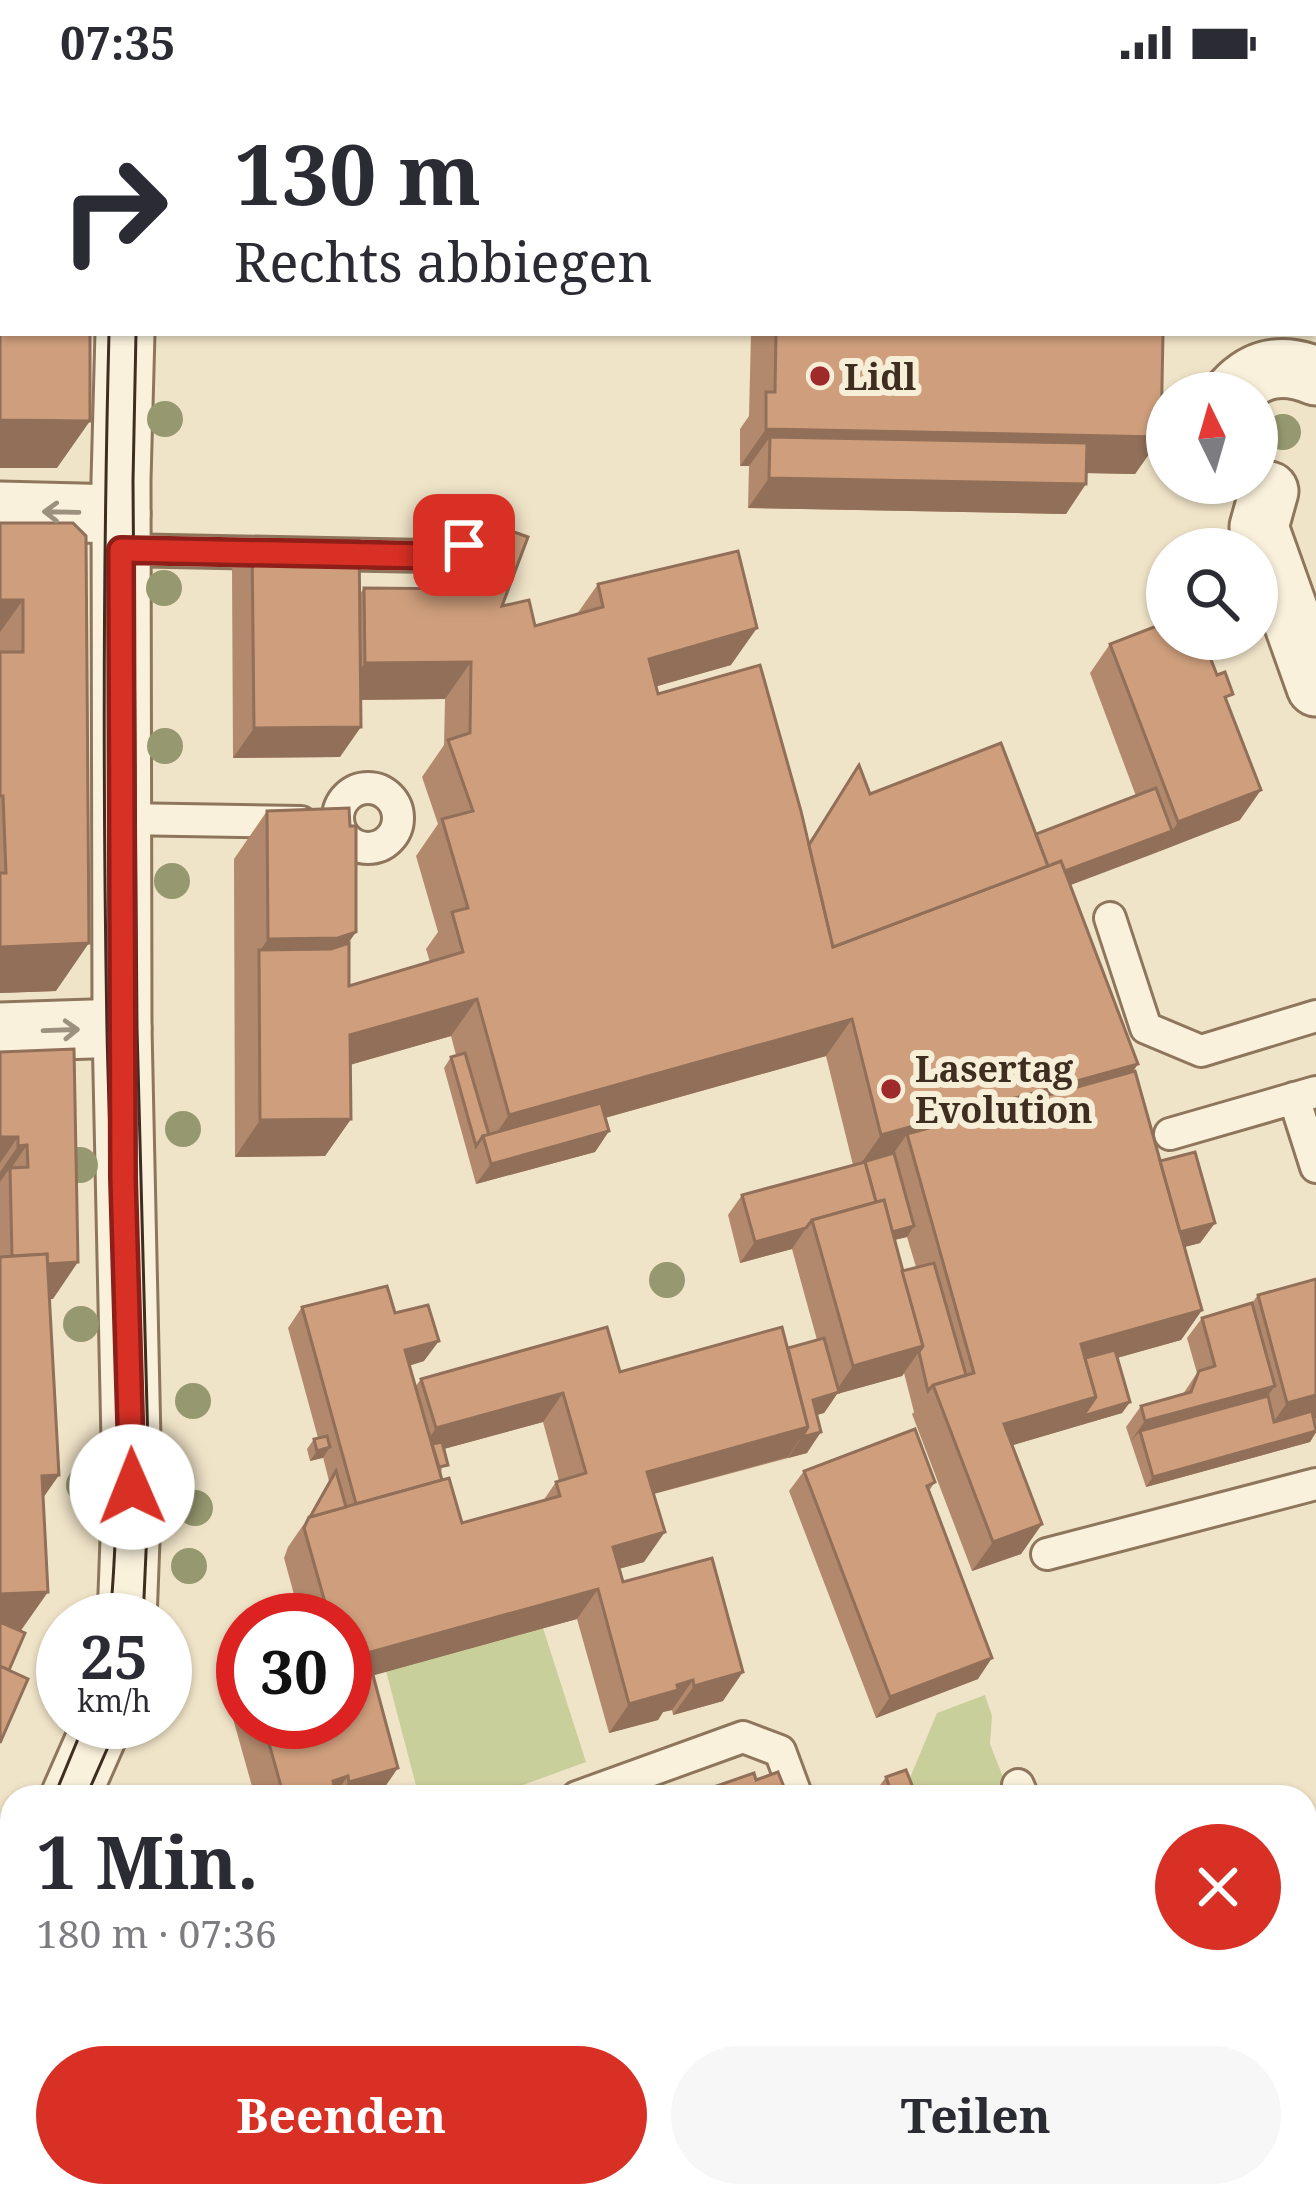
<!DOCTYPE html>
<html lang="de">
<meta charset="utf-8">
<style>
body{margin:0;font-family:"Noto Serif",serif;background:#f7f7f7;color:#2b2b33;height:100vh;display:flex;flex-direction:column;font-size:45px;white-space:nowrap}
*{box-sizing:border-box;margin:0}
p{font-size:39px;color:#7c7c81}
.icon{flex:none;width:66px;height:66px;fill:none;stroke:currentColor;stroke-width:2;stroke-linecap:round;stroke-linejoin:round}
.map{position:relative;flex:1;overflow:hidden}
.drawer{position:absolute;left:0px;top:1701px;width:1317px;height:423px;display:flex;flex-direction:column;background:#fff;border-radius:36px 36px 0 0;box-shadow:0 3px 9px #0004}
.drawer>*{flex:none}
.banner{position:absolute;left:0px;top:0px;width:1317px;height:252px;box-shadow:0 3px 9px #0004;background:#fff;color:#2b2b33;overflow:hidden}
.needle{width:78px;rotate:355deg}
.buttons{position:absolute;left:1146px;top:288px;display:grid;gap:24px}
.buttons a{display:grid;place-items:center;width:132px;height:132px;border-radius:50%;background:#fff;box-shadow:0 3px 9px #0004;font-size:60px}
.speed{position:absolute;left:36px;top:1509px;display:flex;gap:24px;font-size:60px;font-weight:700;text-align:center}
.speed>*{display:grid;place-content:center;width:156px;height:156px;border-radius:50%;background:#fff;box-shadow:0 3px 9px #0004;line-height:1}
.speed small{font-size:30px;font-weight:400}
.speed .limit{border:18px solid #d22;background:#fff;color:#111}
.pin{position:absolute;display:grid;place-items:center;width:102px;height:102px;color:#fff;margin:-51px;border-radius:24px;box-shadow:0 6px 18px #0006}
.me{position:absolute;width:132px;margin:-66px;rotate:359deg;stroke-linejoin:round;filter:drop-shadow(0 0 9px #0008)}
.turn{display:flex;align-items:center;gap:42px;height:252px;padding:0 36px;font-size:54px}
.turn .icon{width:156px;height:156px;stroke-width:2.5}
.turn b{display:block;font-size:84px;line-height:102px}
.round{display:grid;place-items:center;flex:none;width:126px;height:126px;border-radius:63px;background:#f7f7f7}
.headline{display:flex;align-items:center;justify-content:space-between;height:204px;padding:0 36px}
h1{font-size:72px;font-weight:700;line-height:90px}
.primary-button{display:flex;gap:24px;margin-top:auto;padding:24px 36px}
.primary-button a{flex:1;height:138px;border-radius:72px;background:#d93025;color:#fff;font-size:48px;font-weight:700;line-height:138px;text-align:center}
.primary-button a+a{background:#f7f7f7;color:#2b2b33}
.status{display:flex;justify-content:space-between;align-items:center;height:84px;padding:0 60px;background:#fff;direction:ltr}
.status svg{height:33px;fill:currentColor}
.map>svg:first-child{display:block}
.green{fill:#c9cf9b}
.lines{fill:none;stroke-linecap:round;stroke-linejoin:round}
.service-casing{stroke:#8d765c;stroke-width:36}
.minor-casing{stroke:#8d765c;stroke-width:63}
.tertiary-casing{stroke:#8d765c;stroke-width:72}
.service{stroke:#faf1dc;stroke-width:30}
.minor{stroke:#faf1dc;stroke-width:57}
.tertiary{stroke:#faf1dc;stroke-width:66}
.tram{stroke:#3d2e20;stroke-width:3}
.tree{fill:#96986f}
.wall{fill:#b2896c;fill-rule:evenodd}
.shaded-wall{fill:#916f58}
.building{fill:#cf9f7d;stroke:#916f58;stroke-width:3}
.oneway{stroke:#9c907e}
.route-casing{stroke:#8d1f18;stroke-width:30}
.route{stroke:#d93025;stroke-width:21}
.poi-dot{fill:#9e2a2b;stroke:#f7eed8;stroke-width:4.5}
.labels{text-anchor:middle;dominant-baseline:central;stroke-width:12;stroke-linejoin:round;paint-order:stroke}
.poi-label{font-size:36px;font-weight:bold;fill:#3d2e20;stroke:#f7eed8;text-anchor:start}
</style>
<div class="status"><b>07:35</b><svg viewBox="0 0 49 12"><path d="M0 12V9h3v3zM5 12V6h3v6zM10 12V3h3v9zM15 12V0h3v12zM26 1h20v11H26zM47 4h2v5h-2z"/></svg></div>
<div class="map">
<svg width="1316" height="2122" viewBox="0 0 1316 2122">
<rect width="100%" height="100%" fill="#f0e4c8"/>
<g class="green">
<polygon points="543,1544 586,1678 490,1713 419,1713 386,1587"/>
<polygon points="985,1611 992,1632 990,1660 1011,1713 902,1713 937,1629"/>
<polygon points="1316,1917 1316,2122 758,2122 787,2112 1305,2112 1305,1921"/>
</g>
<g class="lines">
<defs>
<g id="service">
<polyline points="1314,134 1316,130"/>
<polyline points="121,466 427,472 464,461 496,472"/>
<circle cx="368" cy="734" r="30"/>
<polyline points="122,735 301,738"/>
<polyline points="1110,834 1146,944 1201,967 1316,932"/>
<polyline points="1294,1014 1316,1083"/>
<polyline points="1170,1050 1316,1008"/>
<polyline points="1047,1470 1316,1400"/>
<polyline points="1018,1701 1023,1713"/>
<polyline points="577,1713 743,1653 780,1667 797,1713"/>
</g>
<g id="minor">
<polyline points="132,3 132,0"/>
<polyline points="125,249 121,396 122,944 132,1403 127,1536"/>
<path d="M1233,309C1257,282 1284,279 1316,292"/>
<polyline points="1269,407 1259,443 1316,603"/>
<polyline points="0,427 121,430"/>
<polyline points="0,948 122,944"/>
<polyline points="70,1713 103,1638"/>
<polyline points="0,1865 12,1839"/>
</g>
<g id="tertiary">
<polyline points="1305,1846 1316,1842"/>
<polyline points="581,2122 607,2112"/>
</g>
</defs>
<use href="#service" class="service-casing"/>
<use href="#minor" class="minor-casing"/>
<use href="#tertiary" class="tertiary-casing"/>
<use href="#service" class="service"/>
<use href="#minor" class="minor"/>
<use href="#tertiary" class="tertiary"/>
<g class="tram">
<polyline points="116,3 116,0"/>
<polyline points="141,3 141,0"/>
<path d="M109,249C103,481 103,714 107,947C111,1143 127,1341 110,1536"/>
<polyline points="136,249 133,397 137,944 149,1401 143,1536"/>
<polyline points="54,1713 85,1638"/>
<polyline points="86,1713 119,1638"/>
<polyline points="0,1834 12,1807"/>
<polyline points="0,1896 12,1872"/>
</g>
</g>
<g class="tree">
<circle cx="165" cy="335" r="18"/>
<circle cx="1283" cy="348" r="18"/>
<circle cx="164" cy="504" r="18"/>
<circle cx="165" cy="662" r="18"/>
<circle cx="172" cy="797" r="18"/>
<circle cx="183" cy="1045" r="18"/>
<circle cx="80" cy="1081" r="18"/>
<circle cx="667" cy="1196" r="18"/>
<circle cx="81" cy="1240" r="18"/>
<circle cx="193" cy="1317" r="18"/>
<circle cx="84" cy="1401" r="18"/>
<circle cx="195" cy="1424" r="18"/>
<circle cx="189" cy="1482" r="18"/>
</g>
<g class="wall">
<polygon points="751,249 1163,249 1161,353 1135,390 1087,389 1066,430 748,424 749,382 740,382 740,345 749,332"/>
<path d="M478,435L502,522L535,542L577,530L598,500L731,581L656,602L658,610L809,758L859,681L870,710L1036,750L1136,712L1090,589L1110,560L1227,619L1240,736L1070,800L1138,980L1133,987L1160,1077L1215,1139L1200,1159L1184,1163L1202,1226L1181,1256L1117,1274L1130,1318L1122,1329L1012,1361L1042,1440L1021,1470L972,1487L912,1330L914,1328L904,1289L902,1292L837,1310L824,1329L817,1331L807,1369L654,1410L644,1478L619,1485L623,1498L723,1617L673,1631L672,1626L663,1628L658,1636L609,1649L577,1535L373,1591L378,1713H255L232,1631L243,1615V1638H345V1536H301L284,1474L288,1463L308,1434L329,1397L323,1373L310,1377L307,1365L314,1355L318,1354L288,1244L302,1223L395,1229L424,1277L409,1282L415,1303L421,1295L620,1288L788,1264L817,1256L792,1165L740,1179L728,1131L742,1111L853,1081L826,972L605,1034L609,1047L595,1068L476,1100L444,984L451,973L456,971L451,952L350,981L351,1035L325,1072L235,1073L234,775L267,727L349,859V902L430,878L426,865L438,848L416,772L438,740L422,693L444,661L445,615L360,616L340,673L233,674L232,485L252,456L359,511L364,504L440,505L452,472ZM907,1153L916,1183L902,1187L894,1156ZM543,1338L559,1397L556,1398L543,1417L462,1439L441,1391L444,1365Z"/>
<polygon points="0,439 73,439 56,907 0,909"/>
<polygon points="74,965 53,1215 49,1215 59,1391 43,1414 21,1547 9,1586 0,1659 0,968"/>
<polygon points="1316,1195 1316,1349 1310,1358 1146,1403 1126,1343 1141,1322 1183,1310 1197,1289 1187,1254 1202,1234 1252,1219 1258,1211"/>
<polygon points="804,1387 935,1398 929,1407 978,1595 876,1634 789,1407"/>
<polygon points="886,1693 909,1713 882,1713 878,1704"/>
<polygon points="167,2112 274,2112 267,2122 170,2122"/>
</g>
<g class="shaded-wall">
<polygon points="715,0 735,0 733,3 722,3"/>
<polygon points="0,336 90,337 57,384 0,384"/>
<polygon points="766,345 1161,353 1135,390 769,383 770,353 749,382 740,382"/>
<polygon points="769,394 1086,400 1066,430 748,424"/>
<polygon points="461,483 471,487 445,524 435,520"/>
<polygon points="0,516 23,516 0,548"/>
<polygon points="757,544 731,581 623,612 649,575"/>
<polygon points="471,578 445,615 339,616 365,579"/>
<polygon points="361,643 340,673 233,674 254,644"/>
<polygon points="1261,706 1240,736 1158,768 1178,738"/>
<polygon points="1172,747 1158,768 809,900 829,870"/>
<polygon points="356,848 323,896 259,868 268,855"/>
<polygon points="89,859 56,907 0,909 0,863"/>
<polygon points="477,915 451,952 324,988 350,951"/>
<polygon points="852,935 826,972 487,1067 486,1064 509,1031"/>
<polygon points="1138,980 1112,1017 907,1050 887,1079 855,1088 881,1051"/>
<polygon points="351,1035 325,1072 235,1073 260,1036"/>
<polygon points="609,1047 595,1068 476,1100 491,1080"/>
<polygon points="0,1053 18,1053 0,1079"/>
<polygon points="27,1061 10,1086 10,1084 0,1098 0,1088 18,1062"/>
<polygon points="1215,1139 1200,1159 1158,1170 1172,1150"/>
<polygon points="914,1142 907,1153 873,1161 880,1151"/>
<polygon points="806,1144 792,1165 740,1179 755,1158"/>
<polygon points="78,1178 53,1215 0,1218 12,1182"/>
<polygon points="1202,1226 1181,1256 1070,1287 1081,1260"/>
<polygon points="439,1257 424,1277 390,1287 405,1266"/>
<polygon points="923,1262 902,1292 837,1310 824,1329 798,1336 813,1316 834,1310 853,1282"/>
<polygon points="1275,1302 1260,1322 1140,1347 1130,1358 1145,1337"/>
<polygon points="563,1309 543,1338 425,1370 423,1363 436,1344"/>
<polygon points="1316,1311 1316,1334 1266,1348 1287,1319"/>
<polygon points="1096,1313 1130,1318 1122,1329 983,1370 1004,1340"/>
<polygon points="808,1343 788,1373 627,1417 647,1388"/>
<polygon points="1316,1347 1310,1358 1146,1403 1153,1393"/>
<polygon points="821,1348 807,1369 788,1374 802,1353"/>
<polygon points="330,1363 323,1374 310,1377 317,1367"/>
<polygon points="59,1391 25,1439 42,1392"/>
<polygon points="1042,1440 1021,1470 972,1487 993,1458"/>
<polygon points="665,1448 644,1478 592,1492 613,1463"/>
<polygon points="598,1505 577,1535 346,1599 367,1569"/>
<polygon points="48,1508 15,1555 0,1556 0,1510"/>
<polygon points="992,1574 978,1595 876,1634 890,1613"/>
<polygon points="743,1588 723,1617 673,1631 694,1602"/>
<polygon points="693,1596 672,1626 663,1628 658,1636 609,1649 629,1620"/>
<polygon points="398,1684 378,1713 339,1713 349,1698"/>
<polygon points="348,1692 333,1713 295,1713 333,1697"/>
<polygon points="213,2112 274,2112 267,2122 206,2122"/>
</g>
<g class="building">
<polygon points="0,0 50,0 50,3 3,3 3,249 90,249 90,337 0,336"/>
<polygon points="840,0 883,0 881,3 839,3"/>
<polygon points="885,0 1096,0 1095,3 884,3"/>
<polygon points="1186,0 1266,0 1264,3 1184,3"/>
<polygon points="776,249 1163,249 1161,353 766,345 766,308 775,308"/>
<polygon points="770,353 1087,359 1086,400 769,394"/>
<polygon points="478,435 528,453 502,522 529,516 535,542 603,523 598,500 738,467 757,544 649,575 658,610 760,581 801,727 833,863 1061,777 1138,980 881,1051 852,935 509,1031 477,915 350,951 351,1035 260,1036 259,866 331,865 349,859 349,902 463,868 452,828 468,824 442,735 473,727 448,656 470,649 471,578 365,579 364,504 471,505 471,487 461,483"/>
<polygon points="0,439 73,439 86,452 89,859 0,863 0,789 6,789 3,712 0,712 0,568 23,568 23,516 0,516"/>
<polygon points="359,455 361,643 254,644 252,456"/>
<polygon points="1167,538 1167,555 1203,555 1217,591 1225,588 1233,610 1225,613 1261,706 1178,738 1110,560"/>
<polygon points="1001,659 1048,782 833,863 809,761 859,681 870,710"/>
<polygon points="1156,704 1172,747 1065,787 1061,777 1048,782 1036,750"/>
<polygon points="349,724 350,742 356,742 356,848 338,854 268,855 267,727"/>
<polygon points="74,965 78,1178 47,1180 47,1170 12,1172 10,1084 28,1083 27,1061 18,1062 18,1053 0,1053 0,968"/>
<polygon points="465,969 489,1051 483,1052 476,1062 451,973"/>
<polygon points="1135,987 1202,1226 1081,1260 1096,1313 1004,1340 1042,1440 993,1458 933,1301 974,1289 907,1050"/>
<polygon points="601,1019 609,1047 491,1080 483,1052"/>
<polygon points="1195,1068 1215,1139 1180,1148 1160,1077"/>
<polygon points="894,1069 914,1142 892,1148 884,1116 876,1118 865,1078 863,1078"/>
<polygon points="865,1078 876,1118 812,1136 806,1144 755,1158 742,1111"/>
<polygon points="884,1116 923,1262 853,1282 812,1136"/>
<polygon points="47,1170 59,1391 42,1392 48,1508 0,1510 0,1173"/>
<polygon points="934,1179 966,1291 933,1301 928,1307 919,1268 923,1262 902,1187"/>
<polygon points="1316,1195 1316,1311 1287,1319 1258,1211"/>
<polygon points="387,1202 395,1229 428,1221 439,1257 405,1266 442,1396 356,1420 302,1223"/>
<polygon points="1252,1219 1275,1302 1145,1337 1141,1322 1191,1308 1199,1287 1215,1282 1202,1234"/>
<polygon points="607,1243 620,1288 782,1243 808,1343 647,1388 665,1448 613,1463 623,1498 712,1474 743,1588 694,1602 693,1596 677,1601 678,1606 629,1620 598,1505 367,1569 398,1684 349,1698 348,1692 333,1697 334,1702 295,1713 284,1713 263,1638 345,1638 345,1536 330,1536 304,1444 309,1433 449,1394 462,1439 560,1412 556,1398 586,1389 563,1309 436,1344 421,1295"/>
<polygon points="824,1254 839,1308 813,1316 821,1348 802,1353 808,1343 788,1264"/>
<polygon points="1115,1266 1130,1318 1083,1332 1096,1313 1085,1274"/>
<polygon points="1268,1312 1274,1338 1312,1327 1316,1347 1153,1393 1140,1347"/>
<polygon points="915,1345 935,1398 927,1402 992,1574 890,1613 804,1387"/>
<polygon points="327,1352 330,1363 317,1367 314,1355"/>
<polygon points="442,1358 448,1381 439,1383 432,1360"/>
<polygon points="336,1387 346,1423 310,1433"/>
<polygon points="0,1538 25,1549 9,1586 0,1582"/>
<polygon points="0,1582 28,1595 0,1659"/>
<polygon points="906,1686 914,1706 893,1713 886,1693"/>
<polygon points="778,1688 788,1713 685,1713 754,1689 756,1696"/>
</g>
<defs><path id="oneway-shaft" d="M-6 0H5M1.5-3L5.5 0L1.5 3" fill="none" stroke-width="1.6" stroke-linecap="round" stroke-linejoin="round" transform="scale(3)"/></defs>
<g class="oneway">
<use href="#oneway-shaft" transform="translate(61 428) rotate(-179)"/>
<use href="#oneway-shaft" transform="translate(61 946) rotate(-2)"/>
</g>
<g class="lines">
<defs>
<polyline id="route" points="132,1403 123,1094 121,466 427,472 464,461"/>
</defs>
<use href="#route" class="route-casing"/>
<use href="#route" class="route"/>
</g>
<g class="poi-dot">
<circle cx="820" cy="292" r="12"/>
<circle cx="891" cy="1005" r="12"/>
</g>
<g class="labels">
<g class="poi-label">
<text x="844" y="292">Lidl</text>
<text x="915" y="984">Lasertag<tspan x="915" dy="41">Evolution</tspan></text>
</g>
</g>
</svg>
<div class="buttons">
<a><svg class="needle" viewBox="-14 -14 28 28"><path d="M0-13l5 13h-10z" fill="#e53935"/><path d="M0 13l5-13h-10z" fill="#7c7c81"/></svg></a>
<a><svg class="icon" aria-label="search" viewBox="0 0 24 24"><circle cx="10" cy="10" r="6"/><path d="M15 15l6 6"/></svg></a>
</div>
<div class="speed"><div>25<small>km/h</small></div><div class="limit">30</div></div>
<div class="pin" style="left:464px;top:461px;background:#d93025"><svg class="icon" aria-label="arrive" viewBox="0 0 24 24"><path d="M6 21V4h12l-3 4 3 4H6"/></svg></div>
<svg class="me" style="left:132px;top:1403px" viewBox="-20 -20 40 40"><circle r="19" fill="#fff"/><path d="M0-13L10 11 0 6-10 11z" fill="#d93025"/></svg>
<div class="banner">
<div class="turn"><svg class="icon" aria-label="right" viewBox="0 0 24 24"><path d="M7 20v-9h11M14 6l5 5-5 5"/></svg><div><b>130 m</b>Rechts abbiegen</div></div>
</div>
<section class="drawer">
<div class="headline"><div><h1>1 Min.</h1><p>180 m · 07:36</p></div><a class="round" style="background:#d93025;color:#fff"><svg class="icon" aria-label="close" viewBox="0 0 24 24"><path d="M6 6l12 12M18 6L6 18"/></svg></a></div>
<div class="primary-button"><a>Beenden</a><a>Teilen</a></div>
</section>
</div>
